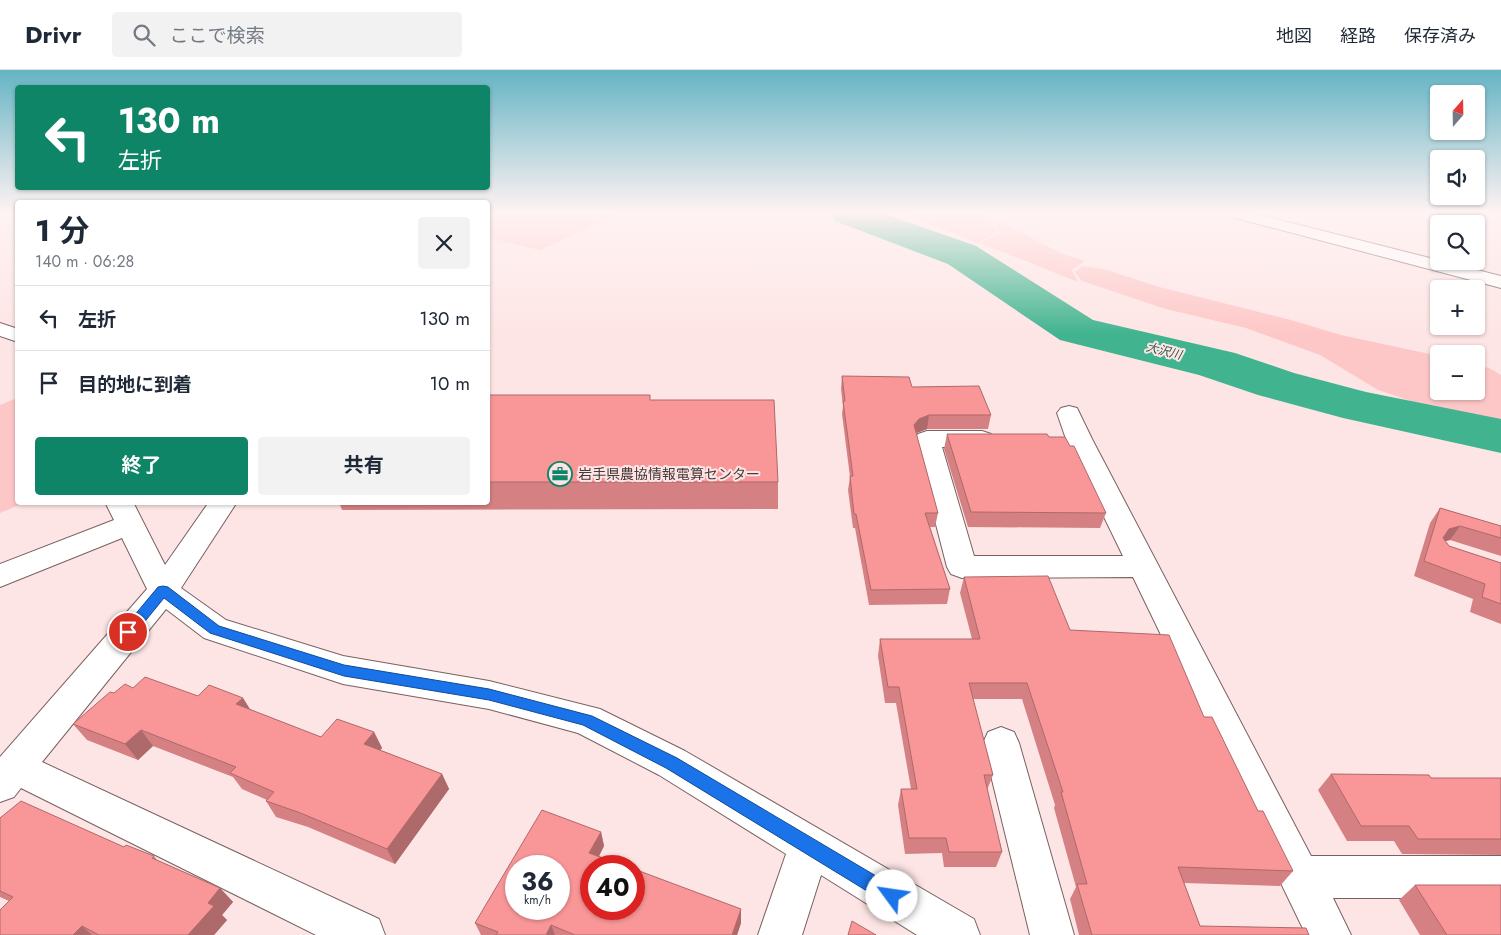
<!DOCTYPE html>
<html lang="ja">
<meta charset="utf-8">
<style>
body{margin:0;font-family:Jost,"Noto Sans JP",sans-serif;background:#f2f2f3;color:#1f2937;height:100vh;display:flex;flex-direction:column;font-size:19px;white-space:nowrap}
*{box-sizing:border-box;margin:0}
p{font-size:16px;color:#747a83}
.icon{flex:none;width:28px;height:28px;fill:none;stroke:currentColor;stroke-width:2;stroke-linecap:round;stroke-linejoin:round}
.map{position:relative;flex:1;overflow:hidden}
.details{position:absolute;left:15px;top:130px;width:475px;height:305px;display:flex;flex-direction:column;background:#fff;border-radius:5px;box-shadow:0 1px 4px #0004}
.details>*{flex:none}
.guide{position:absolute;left:15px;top:15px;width:475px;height:105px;border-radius:5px;box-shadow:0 1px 4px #0004;background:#0e8566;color:#fff;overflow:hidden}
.needle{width:32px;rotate:20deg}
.buttons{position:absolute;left:1430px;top:15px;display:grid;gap:10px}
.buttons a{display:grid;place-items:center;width:55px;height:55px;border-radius:5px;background:#fff;box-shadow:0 1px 4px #0004;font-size:25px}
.speed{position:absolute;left:505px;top:785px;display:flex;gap:10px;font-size:25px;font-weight:700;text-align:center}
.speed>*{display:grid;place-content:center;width:65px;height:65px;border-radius:50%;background:#fff;box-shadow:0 1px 4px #0004;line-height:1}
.speed small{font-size:12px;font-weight:400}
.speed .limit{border:8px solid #d22;background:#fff;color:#111}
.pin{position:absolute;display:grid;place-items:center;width:42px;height:42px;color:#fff;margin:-21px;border:2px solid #fff;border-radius:50%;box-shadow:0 1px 5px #0007}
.me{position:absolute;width:55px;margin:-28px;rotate:301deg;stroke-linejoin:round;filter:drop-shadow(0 0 4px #0008)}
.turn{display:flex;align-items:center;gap:18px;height:105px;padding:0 20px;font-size:22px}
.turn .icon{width:65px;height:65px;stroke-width:2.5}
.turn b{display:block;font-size:35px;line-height:42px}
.round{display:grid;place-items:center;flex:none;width:52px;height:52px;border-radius:5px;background:#f2f2f3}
.summary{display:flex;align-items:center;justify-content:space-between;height:85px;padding:0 20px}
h1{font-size:30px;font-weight:700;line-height:38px}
.primary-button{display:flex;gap:10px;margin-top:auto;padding:10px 20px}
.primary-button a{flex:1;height:58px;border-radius:5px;background:#0e8566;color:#fff;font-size:20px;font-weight:700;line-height:58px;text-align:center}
.primary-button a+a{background:#f2f2f3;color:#1f2937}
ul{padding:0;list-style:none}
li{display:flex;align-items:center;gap:15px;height:65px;padding:0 20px;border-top:1px solid #e0e1e3}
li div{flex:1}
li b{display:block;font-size:19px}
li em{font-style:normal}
header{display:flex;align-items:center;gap:30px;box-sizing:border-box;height:70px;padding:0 25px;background:#fff;border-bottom:1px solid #e0e1e3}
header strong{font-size:24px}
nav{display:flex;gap:28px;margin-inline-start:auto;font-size:18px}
.search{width:350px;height:45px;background:#f2f2f3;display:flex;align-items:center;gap:12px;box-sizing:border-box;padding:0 18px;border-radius:5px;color:#747a83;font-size:19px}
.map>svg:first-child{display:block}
.green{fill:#fec7c7}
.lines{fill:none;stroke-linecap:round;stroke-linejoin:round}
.river{fill:#41b48f;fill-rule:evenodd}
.minor-casing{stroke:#7a6060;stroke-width:2}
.minor{fill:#fff;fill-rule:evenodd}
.wall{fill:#d58183}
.shaded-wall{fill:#ae696a}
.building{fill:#f89698;stroke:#ae696a;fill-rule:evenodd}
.route{fill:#1a73e8;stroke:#114b97}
.labels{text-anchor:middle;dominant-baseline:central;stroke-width:4;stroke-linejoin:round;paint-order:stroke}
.far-water-label{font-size:12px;font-style:italic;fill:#275646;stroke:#fee5e5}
.poi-label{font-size:14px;fill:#453939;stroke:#fee5e5;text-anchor:start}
</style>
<header>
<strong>Drivr</strong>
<div class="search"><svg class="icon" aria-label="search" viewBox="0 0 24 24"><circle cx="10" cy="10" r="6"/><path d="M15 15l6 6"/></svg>ここで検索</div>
<nav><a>地図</a><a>経路</a><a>保存済み</a></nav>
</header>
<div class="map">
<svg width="1501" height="865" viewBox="0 0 1501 865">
<rect width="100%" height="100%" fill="#fee5e5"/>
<g class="green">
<polygon points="488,143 622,143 540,180 488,168"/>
<polygon points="902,143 983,143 990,148 997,162 978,173"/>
<polygon points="994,149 1063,184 1085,191 1072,200 1078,212 980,173 1000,163"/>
<polygon points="1083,196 1107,200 1159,217 1291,250 1341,265 1439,286 1439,321 1476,321 1476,295 1489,298 1501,305 1501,359 1458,347 1378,320 1320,285 1246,258 1166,239 1082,211 1075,202"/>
<polygon points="17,328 18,432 24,433 0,443 0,335"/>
</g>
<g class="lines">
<polygon class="river" points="830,143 882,143 976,176 1093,250 1235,283 1294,303 1366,322 1501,349 1501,383 1343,348 1258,325 1199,305 1060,270 948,194 835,151"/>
<defs>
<g id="minor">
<polygon points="1226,143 1252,143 1501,206 1501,218 1228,146"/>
<polygon points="0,253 18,259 18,272 0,266"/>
<polygon points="1069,336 1077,338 1092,369 1311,786 1501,786 1501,828 1333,828 1351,865 1306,865 1133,507 962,508 951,504 947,497 914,369 918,364 927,361 982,361 991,364 995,369 991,374 982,377 942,377 974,486 1123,486 1066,369 1057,343 1061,338"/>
<polygon points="105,432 133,432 165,495 209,432 237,432 181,518 226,550 343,586 489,611 600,639 685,681 974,849 980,865 917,865 821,805 802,865 758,865 786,784 659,705 578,663 489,639 343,614 204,568 166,539 42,692 379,849 385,865 316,865 21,718 14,727 0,732 0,687 147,519 122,468 0,517 0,494 114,450"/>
<polygon points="1001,657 1014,662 1019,673 1074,865 1030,865 983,673 988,662"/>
</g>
</defs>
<use href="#minor" class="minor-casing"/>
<use href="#minor" class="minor"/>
</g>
<g class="wall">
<polygon points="842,306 912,317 991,345 988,359 927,359 916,363 938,443 935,457 930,457 950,519 947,534 869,535 855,458 853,458 848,420 850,407 842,344 843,336 841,319"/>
<polygon points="488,325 651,330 778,412 778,439 342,440 339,432 488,432"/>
<polygon points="947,364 1049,367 1070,376 1106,443 1100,458 968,457 944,379"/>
<polygon points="1440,438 1501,456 1501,486 1450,470 1445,471 1449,476 1501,493 1501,554 1470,542 1473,529 1414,506 1430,453"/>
<polygon points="964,507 1070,560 1204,647 1293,801 1280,816 1184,813 1200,856 1309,865 1079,865 1070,829 1076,817 1054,738 1055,735 1022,629 973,629 993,705 987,720 1002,782 996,797 944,797 942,783 905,784 898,735 901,719 911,719 896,633 885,633 878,586 880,569 972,569 960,523"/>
<polygon points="114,623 243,628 250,640 321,667 374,662 382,678 380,680 442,704 449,719 395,794 308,757 276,747 266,731 267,730 242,719 233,707 153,676 138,690 87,670 73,654"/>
<polygon points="1331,704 1431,708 1501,708 1501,785 1402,784 1394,771 1347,771 1318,720"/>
<polygon points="0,748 124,777 154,786 157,790 220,818 233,832 222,845 227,850 214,865 0,865 9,831 0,827"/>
<polygon points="601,762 604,776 599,786 741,853 737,865 481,865 475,853"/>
<polygon points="1415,815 1501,865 1420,865 1399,830"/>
</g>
<g class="shaded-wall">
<polygon points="929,345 927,359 917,363 914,355 919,349"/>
<polygon points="1460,456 1450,470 1438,473 1449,459"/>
<polygon points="243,628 253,644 236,634"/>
<polygon points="141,660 153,676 138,690 125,674"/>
<polygon points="374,662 382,678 372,690 364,674"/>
<polygon points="442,704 449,719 395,794 387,779"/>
<polygon points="601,762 604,776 594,796 589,783"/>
<polygon points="220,818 233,832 222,845 227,850 214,865 188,865 208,833"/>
<polygon points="741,839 741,853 737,865 732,865"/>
<polygon points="551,855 555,865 546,865"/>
<polygon points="82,856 92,865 73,865"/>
</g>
<g class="building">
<polygon points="842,306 909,307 912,317 979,316 991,345 929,345 919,349 914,355 938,443 925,443 950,519 871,520 856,444 854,444 850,406 853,406 843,331 845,331"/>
<polygon points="488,325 650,325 650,330 774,330 778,412 488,412"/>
<polygon points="947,364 1047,364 1049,367 1065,367 1070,376 1074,376 1106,443 971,442"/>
<polygon points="1440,438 1501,456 1501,468 1460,456 1449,459 1443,468 1449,476 1501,493 1501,534 1482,527 1485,514 1424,491"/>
<polygon points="1048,506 1070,560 1169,565 1204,647 1212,647 1258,741 1263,741 1293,801 1178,797 1200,856 1306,858 1309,865 1092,865 1077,814 1087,814 1061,722 1063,722 1027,613 969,613 993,705 984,705 1002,782 949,782 946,768 909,768 901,719 917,719 899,617 888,617 880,569 980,569 964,507"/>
<polygon points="145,607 198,626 209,615 243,628 236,634 321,667 337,649 374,662 364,674 442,704 387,779 298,742 266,731 274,722 230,703 236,697 141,660 125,674 73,654 110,622 114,623 125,614 133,618"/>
<polygon points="1331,704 1429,705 1431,708 1501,708 1501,769 1418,769 1409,756 1361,756"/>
<polygon points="21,731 124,777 126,775 154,786 152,788 220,818 208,833 214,836 188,865 99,865 82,856 73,865 0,865 0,840 13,827 0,821 0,748"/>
<path d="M542,740L601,762L589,783L625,796H591V839H634V799L741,839L732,865H575L551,855L546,865H496L498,862L475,853ZM516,796H559V839H516Z"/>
<polygon points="1415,815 1501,815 1501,865 1447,865"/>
<polygon points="852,851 876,865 848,865"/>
</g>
<linearGradient id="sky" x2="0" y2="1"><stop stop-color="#65b4c4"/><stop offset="0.54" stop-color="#fff3f3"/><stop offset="1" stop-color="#fff3f3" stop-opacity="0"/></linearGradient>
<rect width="1501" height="264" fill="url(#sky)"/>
<polygon class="route" points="163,516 168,517 219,556 344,595 489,619 592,646 677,688 898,819 901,826 898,832 892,835 885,832 666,698 583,655 489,630 344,606 210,563 164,528 133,566 128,568 123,566 121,562 123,559 158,517"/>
<defs>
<symbol id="office-ring" viewBox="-11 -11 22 22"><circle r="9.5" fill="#fee5e5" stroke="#0e8566" stroke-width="1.5"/><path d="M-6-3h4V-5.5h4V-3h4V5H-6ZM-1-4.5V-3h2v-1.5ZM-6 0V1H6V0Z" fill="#0e8566"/></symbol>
</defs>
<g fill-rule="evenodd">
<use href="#office-ring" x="546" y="390" width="28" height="28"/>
</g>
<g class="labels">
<g class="far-water-label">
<text transform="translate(1164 281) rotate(14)">大沢川</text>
</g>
<g class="poi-label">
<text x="578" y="404">岩手県農協情報電算センター</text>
</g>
</g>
</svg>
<div class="buttons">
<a><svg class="needle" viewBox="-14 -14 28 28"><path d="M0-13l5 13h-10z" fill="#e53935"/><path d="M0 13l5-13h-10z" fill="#747a83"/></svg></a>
<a><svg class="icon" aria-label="sound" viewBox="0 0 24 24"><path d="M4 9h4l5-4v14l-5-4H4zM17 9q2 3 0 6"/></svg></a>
<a><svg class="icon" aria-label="search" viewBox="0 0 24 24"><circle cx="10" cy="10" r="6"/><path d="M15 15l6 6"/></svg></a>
<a>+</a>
<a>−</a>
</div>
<div class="speed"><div>36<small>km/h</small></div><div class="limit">40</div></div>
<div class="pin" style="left:128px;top:562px;background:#d93025"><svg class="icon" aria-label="arrive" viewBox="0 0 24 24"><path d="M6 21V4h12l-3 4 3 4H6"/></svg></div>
<svg class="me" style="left:892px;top:826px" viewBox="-20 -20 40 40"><circle r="19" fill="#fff"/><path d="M0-13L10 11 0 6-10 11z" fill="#1a73e8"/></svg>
<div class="guide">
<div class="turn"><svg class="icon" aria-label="left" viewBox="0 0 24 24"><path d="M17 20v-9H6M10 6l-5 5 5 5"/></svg><div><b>130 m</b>左折</div></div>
</div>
<section class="details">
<div class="summary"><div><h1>1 分</h1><p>140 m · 06:28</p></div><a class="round"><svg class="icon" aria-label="close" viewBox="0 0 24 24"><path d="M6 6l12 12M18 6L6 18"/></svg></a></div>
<ul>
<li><svg class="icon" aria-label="left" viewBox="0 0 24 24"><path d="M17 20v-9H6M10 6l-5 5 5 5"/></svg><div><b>左折</b></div><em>130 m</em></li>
<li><svg class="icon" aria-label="arrive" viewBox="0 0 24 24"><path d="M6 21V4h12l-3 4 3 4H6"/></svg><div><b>目的地に到着</b></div><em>10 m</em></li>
</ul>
<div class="primary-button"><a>終了</a><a>共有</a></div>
</section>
</div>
